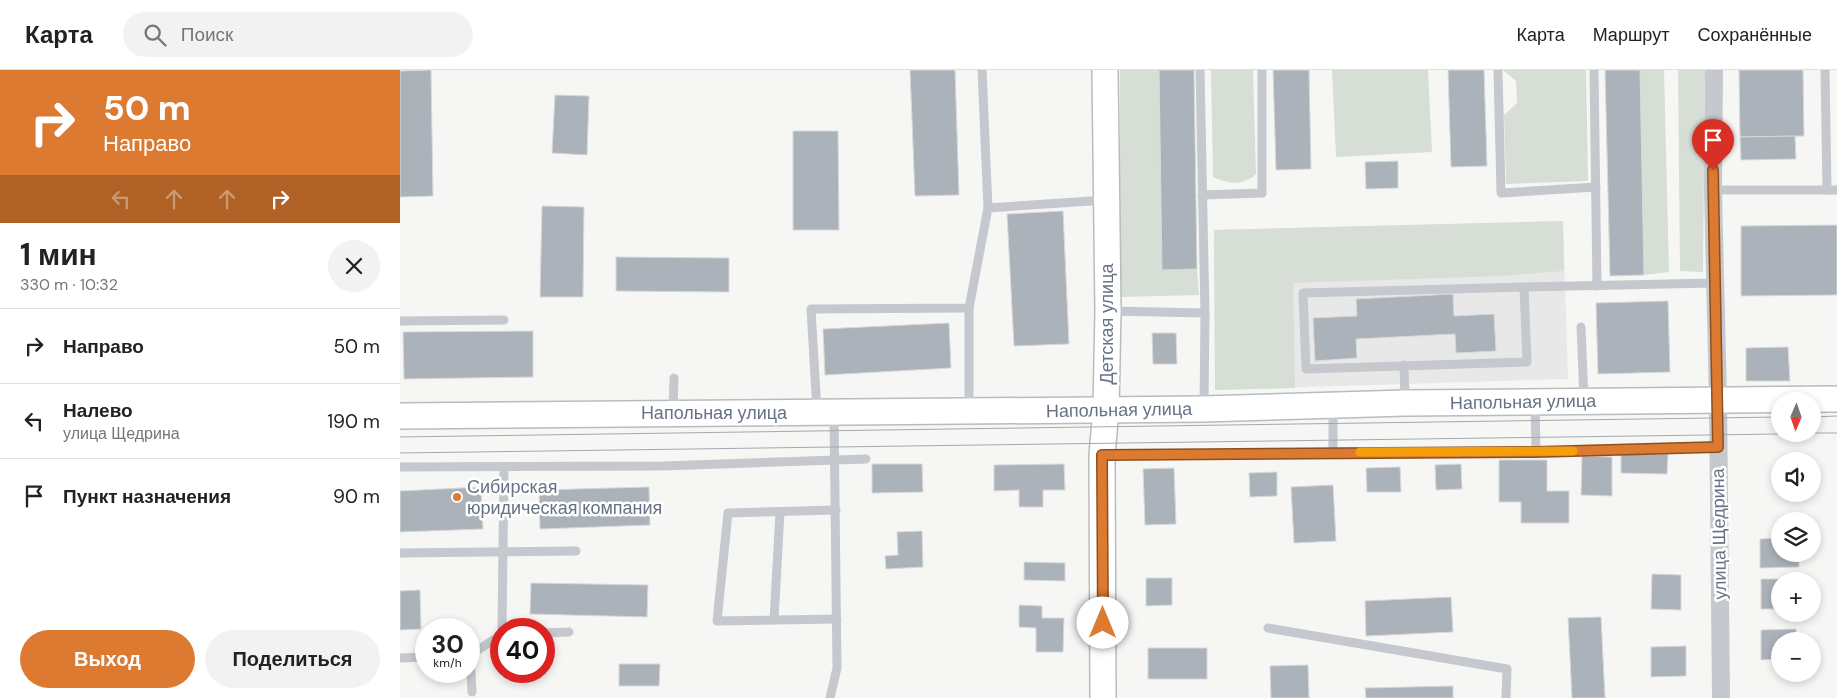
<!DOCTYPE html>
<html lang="ru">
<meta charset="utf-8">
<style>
body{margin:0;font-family:"DM Sans",sans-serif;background:#f2f2f2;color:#222;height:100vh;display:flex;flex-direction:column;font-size:19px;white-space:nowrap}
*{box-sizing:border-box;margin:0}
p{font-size:16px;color:#767676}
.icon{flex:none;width:28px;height:28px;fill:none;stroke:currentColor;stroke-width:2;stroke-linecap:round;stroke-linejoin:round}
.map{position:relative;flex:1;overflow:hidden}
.panel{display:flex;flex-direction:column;background:#fff;width:400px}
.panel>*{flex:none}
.top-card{background:#db7a30;color:#fff;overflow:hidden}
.needle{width:32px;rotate:182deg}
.buttons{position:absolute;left:1371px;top:322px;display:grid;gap:10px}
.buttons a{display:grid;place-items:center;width:50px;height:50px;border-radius:50%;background:#fff;box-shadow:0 2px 8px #0003;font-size:25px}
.speed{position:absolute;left:15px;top:548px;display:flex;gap:10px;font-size:25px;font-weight:700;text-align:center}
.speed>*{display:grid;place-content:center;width:65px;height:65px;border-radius:50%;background:#fff;box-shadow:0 2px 8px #0003;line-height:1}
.speed small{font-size:12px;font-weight:400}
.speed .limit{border:8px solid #d22;background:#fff;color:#111}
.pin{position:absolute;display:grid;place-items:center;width:42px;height:42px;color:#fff;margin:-51px -21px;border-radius:50% 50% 50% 0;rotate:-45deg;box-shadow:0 0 5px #0007}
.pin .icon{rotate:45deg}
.me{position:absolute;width:55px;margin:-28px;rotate:0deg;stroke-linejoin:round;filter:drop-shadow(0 0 4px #0008)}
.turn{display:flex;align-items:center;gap:18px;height:105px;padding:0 20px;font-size:22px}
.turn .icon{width:65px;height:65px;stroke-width:2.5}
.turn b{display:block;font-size:35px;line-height:42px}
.lanes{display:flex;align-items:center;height:48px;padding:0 20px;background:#0003;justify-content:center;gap:25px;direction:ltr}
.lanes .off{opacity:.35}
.round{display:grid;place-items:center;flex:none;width:52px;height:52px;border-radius:26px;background:#f2f2f2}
.summary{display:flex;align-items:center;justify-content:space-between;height:85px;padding:0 20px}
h1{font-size:30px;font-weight:700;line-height:38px}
.action{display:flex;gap:10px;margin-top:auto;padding:10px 20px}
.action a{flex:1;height:58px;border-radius:30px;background:#db7a30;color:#fff;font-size:20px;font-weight:700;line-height:58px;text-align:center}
.action a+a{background:#f2f2f2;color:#222}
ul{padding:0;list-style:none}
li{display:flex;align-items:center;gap:15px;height:75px;padding:0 20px;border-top:1px solid #e0e0e0}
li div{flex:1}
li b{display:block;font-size:19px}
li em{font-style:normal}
header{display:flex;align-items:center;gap:30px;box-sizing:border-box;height:70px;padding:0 25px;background:#fff;border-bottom:1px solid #e0e0e0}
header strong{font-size:24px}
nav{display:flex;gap:28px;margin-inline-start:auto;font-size:18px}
.search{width:350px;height:45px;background:#f2f2f2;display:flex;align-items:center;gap:12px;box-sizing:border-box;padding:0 18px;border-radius:28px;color:#767676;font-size:19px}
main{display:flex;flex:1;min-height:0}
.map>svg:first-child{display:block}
.built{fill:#e7e8e7}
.green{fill:#d7ded5}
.building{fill:#abb2b9;stroke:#d8d9d7}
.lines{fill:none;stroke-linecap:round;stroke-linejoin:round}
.secondary-casing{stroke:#b8bbc0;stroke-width:28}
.lane{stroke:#c5c8cc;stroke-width:9}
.street{stroke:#c5c8cc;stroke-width:18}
.secondary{stroke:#fff;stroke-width:25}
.tram{stroke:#a4a8af;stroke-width:1}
.route-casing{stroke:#8e4f1f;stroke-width:12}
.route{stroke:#db7a30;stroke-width:9}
.slow{stroke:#f59e0b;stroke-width:9}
.poi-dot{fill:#db7a30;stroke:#fff;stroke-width:2}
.labels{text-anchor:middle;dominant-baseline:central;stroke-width:5;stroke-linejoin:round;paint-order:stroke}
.street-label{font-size:18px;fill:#677284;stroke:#fff}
.poi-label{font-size:18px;fill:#677284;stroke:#fff;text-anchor:start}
</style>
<header>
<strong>Карта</strong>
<div class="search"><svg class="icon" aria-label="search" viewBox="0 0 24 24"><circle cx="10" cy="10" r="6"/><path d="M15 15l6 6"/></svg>Поиск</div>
<nav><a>Карта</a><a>Маршрут</a><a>Сохранённые</a></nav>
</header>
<main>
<section class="panel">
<div class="top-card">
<div class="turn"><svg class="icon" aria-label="right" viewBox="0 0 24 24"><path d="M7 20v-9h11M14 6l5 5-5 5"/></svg><div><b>50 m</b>Направо</div></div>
<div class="lanes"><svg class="icon off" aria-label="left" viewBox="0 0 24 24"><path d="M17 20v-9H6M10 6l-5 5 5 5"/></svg><svg class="icon off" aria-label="ahead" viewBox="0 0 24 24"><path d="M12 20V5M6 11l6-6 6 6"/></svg><svg class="icon off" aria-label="ahead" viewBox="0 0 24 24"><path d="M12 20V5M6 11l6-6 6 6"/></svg><svg class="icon" aria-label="right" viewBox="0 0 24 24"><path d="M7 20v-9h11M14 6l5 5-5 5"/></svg></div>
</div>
<div class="summary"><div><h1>1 мин</h1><p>330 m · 10:32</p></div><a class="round"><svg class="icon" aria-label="close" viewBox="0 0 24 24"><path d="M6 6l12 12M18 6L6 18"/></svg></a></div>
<ul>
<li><svg class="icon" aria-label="right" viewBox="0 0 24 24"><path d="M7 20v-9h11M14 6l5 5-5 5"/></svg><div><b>Направо</b></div><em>50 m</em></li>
<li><svg class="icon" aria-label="left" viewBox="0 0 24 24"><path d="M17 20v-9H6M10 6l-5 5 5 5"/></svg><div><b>Налево</b><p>улица Щедрина</p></div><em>190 m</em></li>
<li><svg class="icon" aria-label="arrive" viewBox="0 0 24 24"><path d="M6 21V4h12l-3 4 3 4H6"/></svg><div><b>Пункт назначения</b></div><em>90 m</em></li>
</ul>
<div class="action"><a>Выход</a><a>Поделиться</a></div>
</section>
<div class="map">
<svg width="1437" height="628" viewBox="0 0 1437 628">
<rect width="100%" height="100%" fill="#f6f7f4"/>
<polygon class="built" points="1163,151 1168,309 815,320 814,160"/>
<g class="green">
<polygon points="720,0 759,0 762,200 797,199 799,225 720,227"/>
<path d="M811,0H853L856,104C843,116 828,114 813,107Z"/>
<polygon points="932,0 1028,0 1032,82 936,87"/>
<polygon points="1103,0 1186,0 1188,111 1106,114 1104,45 1117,33 1116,11"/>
<polygon points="1240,0 1264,0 1269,202 1244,205"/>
<polygon points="1278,0 1305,0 1303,202 1280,201"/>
<polygon points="1163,151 1164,201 1101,206 893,213 895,318 815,320 814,160"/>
</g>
<g class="building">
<polygon points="31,0 33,126 0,127 0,1"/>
<polygon points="510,0 555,0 559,125 515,126"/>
<polygon points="759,0 794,0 797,199 762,200"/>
<polygon points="873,0 909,0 911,99 876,100"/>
<polygon points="1048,0 1084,0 1087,96 1051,97"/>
<polygon points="1205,0 1240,0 1244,205 1210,206"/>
<polygon points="1339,0 1403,0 1404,66 1340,67"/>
<polygon points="155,25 189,26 187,85 152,83"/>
<polygon points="393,61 438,61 439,160 393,160"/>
<polygon points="1395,66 1396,89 1341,90 1340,67"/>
<polygon points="998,91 998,118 966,119 965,92"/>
<polygon points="142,136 184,137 183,227 140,227"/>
<polygon points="663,141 669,274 614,276 607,144"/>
<polygon points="1437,155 1437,225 1341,226 1341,156"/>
<polygon points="216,187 329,188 329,222 216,221"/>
<polygon points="1053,224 1054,246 1094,244 1096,281 1056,283 1055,264 956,269 957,288 915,291 913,248 957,246 956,229"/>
<polygon points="1268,231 1270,302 1198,304 1196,233"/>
<polygon points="549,253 551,298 425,305 423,259"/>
<polygon points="133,261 133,307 4,309 3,262"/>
<polygon points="752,263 776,263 777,294 753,294"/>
<polygon points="1388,277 1390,311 1346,311 1346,278"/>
<polygon points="1221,384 1268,384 1267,404 1221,403"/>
<polygon points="1182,386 1212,387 1212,426 1181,425"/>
<polygon points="1099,390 1147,390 1147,421 1169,421 1169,453 1121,453 1121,432 1099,432"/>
<polygon points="472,394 522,394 523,422 472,423"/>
<polygon points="664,394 665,420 643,420 643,437 619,437 619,420 594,421 594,395"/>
<polygon points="1061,394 1062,419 1036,420 1035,395"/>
<polygon points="1000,397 1001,422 967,422 966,398"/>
<polygon points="774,398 776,454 745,455 743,399"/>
<polygon points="877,402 877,426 850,427 849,403"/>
<polygon points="933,415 936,471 894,473 891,417"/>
<polygon points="81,417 83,459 0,462 0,421"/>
<polygon points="249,417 250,455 140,459 139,420"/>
<polygon points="522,461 523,497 486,499 485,486 498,485 497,462"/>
<polygon points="1380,468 1380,484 1399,484 1399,497 1360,498 1360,469"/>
<polygon points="624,492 665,493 665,511 624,510"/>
<polygon points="1252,504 1281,505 1281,540 1251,539"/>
<polygon points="746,508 772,508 772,535 746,536"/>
<polygon points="1361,509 1396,509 1396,511 1380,511 1380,539 1361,539"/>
<polygon points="131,513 248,515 247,547 130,544"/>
<polygon points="20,520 21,559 0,560 0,521"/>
<polygon points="1051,527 1053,562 966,566 965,531"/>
<polygon points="619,535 642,536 642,548 664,548 663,582 636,582 636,558 619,557"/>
<polygon points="1201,547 1205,628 1172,628 1168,548"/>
<polygon points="1396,559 1396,571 1380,571 1380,589 1361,590 1361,560"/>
<polygon points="1286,576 1286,606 1251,607 1251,577"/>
<rect x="748" y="578" width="59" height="31"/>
<polygon points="219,594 260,594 259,616 219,616"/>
<polygon points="908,595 909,628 871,628 870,596"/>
<polygon points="1053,616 1053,628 966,628 965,618"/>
</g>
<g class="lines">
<defs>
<g id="secondary">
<polyline points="0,346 804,339 1005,333 1437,329"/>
<polyline points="703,628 702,385 706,339 708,241 705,0"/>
</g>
</defs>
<use href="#secondary" class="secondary-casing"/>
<g class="lane">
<polyline points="582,0 588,138"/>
<polyline points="800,0 805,243 804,337"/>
<polyline points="1098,0 1101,123 1196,117"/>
<polyline points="1194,0 1197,216"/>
<polyline points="1425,0 1427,120"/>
<polyline points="1313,120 1437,120"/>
<polyline points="802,125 862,123 862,0"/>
<polygon points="1124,217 1127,292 906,299 903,223"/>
<polyline points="1124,217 1314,213"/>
<polyline points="569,238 569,340"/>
<polyline points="710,241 805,243"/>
<polyline points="0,251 104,250"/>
<polyline points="1181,257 1184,329"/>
<polyline points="1004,295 1005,332"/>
<polyline points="1135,333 1136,382"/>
<polyline points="933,337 933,383"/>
<polyline points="417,341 411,239 569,238 588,138 706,130"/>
<polyline points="273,342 274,308"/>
<polyline points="705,385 1136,382 1318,377"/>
<polyline points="0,397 263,396 466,389"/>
<polyline points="436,440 328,443 317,551 437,549"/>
<polyline points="0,483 176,481"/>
<polyline points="374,550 380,442"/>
<polyline points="868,558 1107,599 1106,628"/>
<polyline points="102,559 104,397"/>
<polyline points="144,563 169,562"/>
<polyline points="0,588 26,587"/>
<polyline points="72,622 70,585 101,565"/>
<polyline points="430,628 437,598 434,344"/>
</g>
<polyline class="street" points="1314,0 1313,120 1318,330 1321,628"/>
<use href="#secondary" class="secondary"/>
<g class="tram">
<polyline points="1412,347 1437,346"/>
<polyline points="1412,363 1437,363"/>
<polyline points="0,367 1380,347"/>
<polyline points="0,383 1380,364"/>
</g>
</g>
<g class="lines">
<defs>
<polyline id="route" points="703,553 702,385 1136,382 1318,377 1313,100"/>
</defs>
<use href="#route" class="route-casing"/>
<use href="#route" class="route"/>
<polyline class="slow" points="960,382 1173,381"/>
</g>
<circle class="poi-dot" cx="57" cy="427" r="5"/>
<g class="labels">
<g class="street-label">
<text transform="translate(707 254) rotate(-90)">Детская улица</text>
<text transform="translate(1123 332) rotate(-1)">Напольная улица</text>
<text transform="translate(719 340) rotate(-1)">Напольная улица</text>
<text x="314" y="343">Напольная улица</text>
<text transform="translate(1319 464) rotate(-91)">улица Щедрина</text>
</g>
<g class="poi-label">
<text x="67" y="417">Сибирская<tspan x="67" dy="21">юридическая компания</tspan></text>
</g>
</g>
</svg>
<div class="buttons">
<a><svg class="needle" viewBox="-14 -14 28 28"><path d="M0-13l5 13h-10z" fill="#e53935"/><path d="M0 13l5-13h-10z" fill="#767676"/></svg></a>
<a><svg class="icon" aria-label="sound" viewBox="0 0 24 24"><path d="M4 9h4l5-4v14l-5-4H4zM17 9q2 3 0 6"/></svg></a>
<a><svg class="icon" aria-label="layers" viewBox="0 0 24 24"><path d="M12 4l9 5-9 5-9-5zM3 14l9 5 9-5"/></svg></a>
<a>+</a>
<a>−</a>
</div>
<div class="speed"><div>30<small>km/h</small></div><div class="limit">40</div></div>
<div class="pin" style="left:1313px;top:100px;background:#d93025"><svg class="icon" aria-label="arrive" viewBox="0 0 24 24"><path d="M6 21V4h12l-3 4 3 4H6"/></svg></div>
<svg class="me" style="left:703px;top:553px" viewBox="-20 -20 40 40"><circle r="19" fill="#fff"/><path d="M0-13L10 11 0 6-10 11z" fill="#db7a30"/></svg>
</div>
</main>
